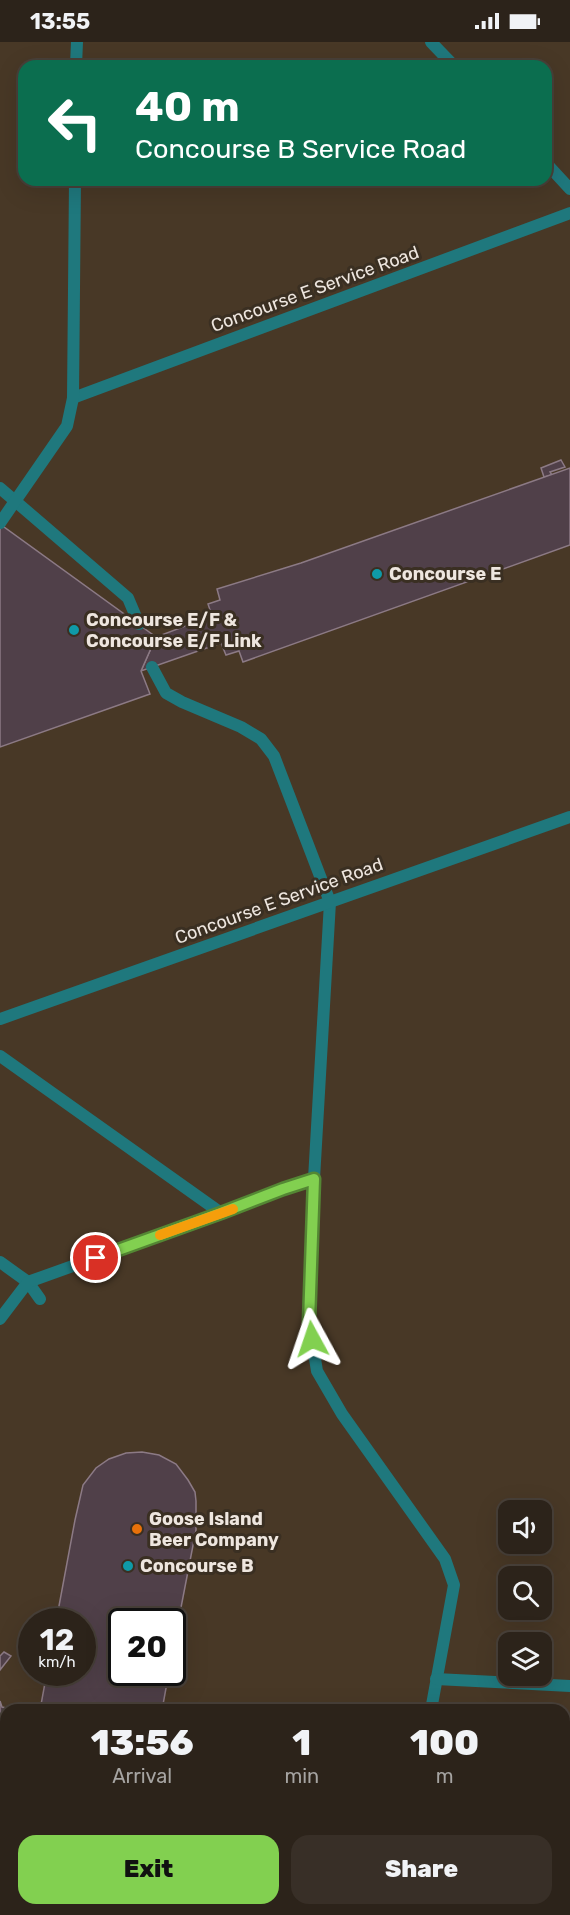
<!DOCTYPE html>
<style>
body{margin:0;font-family:Rubik,sans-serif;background:#382f27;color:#f1f3f6;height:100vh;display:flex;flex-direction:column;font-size:22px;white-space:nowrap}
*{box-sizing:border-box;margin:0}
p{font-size:20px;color:#a6a4a2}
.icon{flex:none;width:33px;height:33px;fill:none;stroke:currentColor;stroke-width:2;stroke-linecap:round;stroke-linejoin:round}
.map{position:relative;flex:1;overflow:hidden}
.sheet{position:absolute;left:0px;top:1662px;width:570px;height:212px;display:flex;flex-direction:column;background:#2c231a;border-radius:18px 18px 0 0;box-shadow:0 6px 24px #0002,0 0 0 2px #484039}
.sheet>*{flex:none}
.banner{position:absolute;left:18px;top:18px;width:534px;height:126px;border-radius:18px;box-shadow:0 6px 24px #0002,0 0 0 2px #484039;background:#0b6e4f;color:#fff;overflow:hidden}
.fabs{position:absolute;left:498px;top:1458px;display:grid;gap:12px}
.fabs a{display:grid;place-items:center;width:54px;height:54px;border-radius:12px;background:#2c231a;box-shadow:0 6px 24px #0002,0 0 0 2px #484039;font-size:30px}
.speed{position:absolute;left:18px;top:1566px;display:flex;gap:12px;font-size:30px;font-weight:700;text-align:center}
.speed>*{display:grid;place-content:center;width:78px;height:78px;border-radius:50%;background:#2c231a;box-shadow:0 6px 24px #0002,0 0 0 2px #484039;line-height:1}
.speed small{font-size:15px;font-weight:400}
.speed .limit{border:3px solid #111;border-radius:9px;background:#fff;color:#111}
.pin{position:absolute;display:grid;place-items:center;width:51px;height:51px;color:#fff;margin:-26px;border:3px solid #fff;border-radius:50%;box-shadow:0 2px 6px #0007}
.me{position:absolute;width:66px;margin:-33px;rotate:355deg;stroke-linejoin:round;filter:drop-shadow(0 0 4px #0008)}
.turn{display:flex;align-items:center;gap:21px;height:126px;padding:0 18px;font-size:27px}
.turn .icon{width:78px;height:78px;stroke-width:2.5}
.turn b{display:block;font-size:42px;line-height:51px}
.eta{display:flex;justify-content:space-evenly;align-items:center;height:102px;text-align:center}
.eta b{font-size:36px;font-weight:800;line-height:42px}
.primary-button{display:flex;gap:12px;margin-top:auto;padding:12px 18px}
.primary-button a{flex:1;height:69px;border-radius:18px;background:#82d050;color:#111;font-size:24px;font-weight:800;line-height:69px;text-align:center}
.primary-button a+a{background:#382f27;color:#f1f3f6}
.status{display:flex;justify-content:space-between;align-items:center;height:42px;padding:0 30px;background:#2c231a;direction:ltr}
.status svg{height:16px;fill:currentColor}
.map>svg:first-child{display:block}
.built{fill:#483826;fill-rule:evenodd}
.building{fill:#504049;stroke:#8c7a85;stroke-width:1.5}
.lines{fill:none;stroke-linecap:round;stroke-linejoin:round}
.path{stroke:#9a9187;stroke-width:4;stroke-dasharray:6 3;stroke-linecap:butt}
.service{stroke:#1f787d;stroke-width:12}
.route-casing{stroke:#548734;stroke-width:15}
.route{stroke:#82d050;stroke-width:10}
.slow{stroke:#f59e0b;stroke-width:10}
.culture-dot{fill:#0f9aa8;stroke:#3a2f22;stroke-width:2}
.food-dot{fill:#e8710a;stroke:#3a2f22;stroke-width:2}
.labels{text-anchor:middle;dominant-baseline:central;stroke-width:6;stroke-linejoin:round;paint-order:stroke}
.street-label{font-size:18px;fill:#eee6df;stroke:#3a2f22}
.poi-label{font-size:18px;font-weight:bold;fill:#eee6df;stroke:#3a2f22;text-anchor:start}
</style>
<div class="status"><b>13:55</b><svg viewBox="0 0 49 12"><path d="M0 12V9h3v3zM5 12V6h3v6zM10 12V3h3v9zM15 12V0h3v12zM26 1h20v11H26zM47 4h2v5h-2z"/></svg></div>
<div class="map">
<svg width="570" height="1873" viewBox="0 0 570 1873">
<rect width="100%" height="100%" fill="#3a2f22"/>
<path class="built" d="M0,0H570V1873H0ZM24,24H546V138H24ZM508,1468H542V1502H508ZM508,1534H542V1568H508ZM32,1580H82V1630H32ZM122,1580H172V1630H122ZM508,1600H542V1634H508ZM6,1668H564V1868H6Z"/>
<g class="building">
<polygon points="561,418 565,425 550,430 552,433 544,435 541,426"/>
<polygon points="570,426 570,503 243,620 239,609 226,613 221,601 141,629 156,595 212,574 208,562 220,558 217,547 301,521"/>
<polygon points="0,482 156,595 141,629 150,652 0,705"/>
<polygon points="142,1410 159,1413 176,1422 188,1438 195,1450 196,1459 196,1488 172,1612 172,1580 122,1580 122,1630 169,1630 162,1668 40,1668 47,1630 82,1630 82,1580 56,1580 75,1478 83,1443 96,1426 109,1417 126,1411"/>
<polygon points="4,1610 11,1614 0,1628 0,1614"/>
<polygon points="0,1659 2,1665 15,1668 6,1668 6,1681 0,1680"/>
<polygon points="0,1705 6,1706 6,1868 38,1868 37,1873 0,1873"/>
<polygon points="38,1869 38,1868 125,1868 124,1873 37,1873"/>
</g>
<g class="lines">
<g class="path">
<polyline points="0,1857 6,1858"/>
<polyline points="0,1864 6,1865"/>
<polyline points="17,1868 38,1872"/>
</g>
<g class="service">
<polyline points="431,0 454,24"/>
<polyline points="76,24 77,0"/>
<polyline points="546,121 570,147"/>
<polyline points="73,356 570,171"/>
<polyline points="0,446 128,556 139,582"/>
<polyline points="0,481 67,384 73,356 75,138"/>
<polyline points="152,625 166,651 182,660 241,685 261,697 274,714 330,860 314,1137 309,1280 317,1329 342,1372 445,1517 454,1543 431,1668"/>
<polyline points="0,977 570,775"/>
<polyline points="0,1014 221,1171"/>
<polyline points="0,1220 28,1240 40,1257"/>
<polyline points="0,1277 28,1240 221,1171 283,1147 314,1137"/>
<polyline points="436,1637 570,1644"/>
<polyline points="392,1873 393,1868"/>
</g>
</g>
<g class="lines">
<defs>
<polyline id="route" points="96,1216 221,1171 283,1147 314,1137 309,1280 312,1297"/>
</defs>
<use href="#route" class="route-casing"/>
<use href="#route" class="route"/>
<polyline class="slow" points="160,1193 233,1167"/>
</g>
<g class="culture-dot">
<circle cx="377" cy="532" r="6"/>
<circle cx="74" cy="588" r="6"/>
<circle cx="128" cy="1524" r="6"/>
</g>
<circle class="food-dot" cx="137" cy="1487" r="6"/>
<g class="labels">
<g class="street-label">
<text transform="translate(315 247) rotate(-20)">Concourse E Service Road</text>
<text transform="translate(279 859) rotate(-20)">Concourse E Service Road</text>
</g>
<g class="poi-label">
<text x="389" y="532">Concourse E</text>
<text x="86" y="578">Concourse E/F &amp;<tspan x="86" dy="21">Concourse E/F Link</tspan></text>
<text x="149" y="1477">Goose Island<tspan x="149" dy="21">Beer Company</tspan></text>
<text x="140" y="1524">Concourse B</text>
</g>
</g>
</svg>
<div class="fabs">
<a><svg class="icon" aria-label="sound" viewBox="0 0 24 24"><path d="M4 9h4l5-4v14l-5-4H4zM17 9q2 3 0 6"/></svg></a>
<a><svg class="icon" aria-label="search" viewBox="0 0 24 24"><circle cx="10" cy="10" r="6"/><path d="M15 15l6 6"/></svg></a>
<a><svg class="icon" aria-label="layers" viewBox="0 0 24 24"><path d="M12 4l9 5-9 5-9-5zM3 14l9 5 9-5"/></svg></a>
</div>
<div class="speed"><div>12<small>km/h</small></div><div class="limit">20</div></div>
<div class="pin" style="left:96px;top:1216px;background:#d93025"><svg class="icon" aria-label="arrive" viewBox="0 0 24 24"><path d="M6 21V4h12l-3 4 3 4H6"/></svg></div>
<svg class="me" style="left:312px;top:1297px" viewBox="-20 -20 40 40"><path d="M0-17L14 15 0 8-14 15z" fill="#82d050" stroke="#fff" stroke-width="4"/></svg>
<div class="banner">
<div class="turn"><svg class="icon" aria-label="left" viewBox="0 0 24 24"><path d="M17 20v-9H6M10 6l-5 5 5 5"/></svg><div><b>40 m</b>Concourse B Service Road</div></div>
</div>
<section class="sheet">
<div class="eta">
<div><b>13:56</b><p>Arrival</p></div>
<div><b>1</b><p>min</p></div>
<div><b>100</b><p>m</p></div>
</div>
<div class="primary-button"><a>Exit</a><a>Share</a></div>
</section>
</div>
